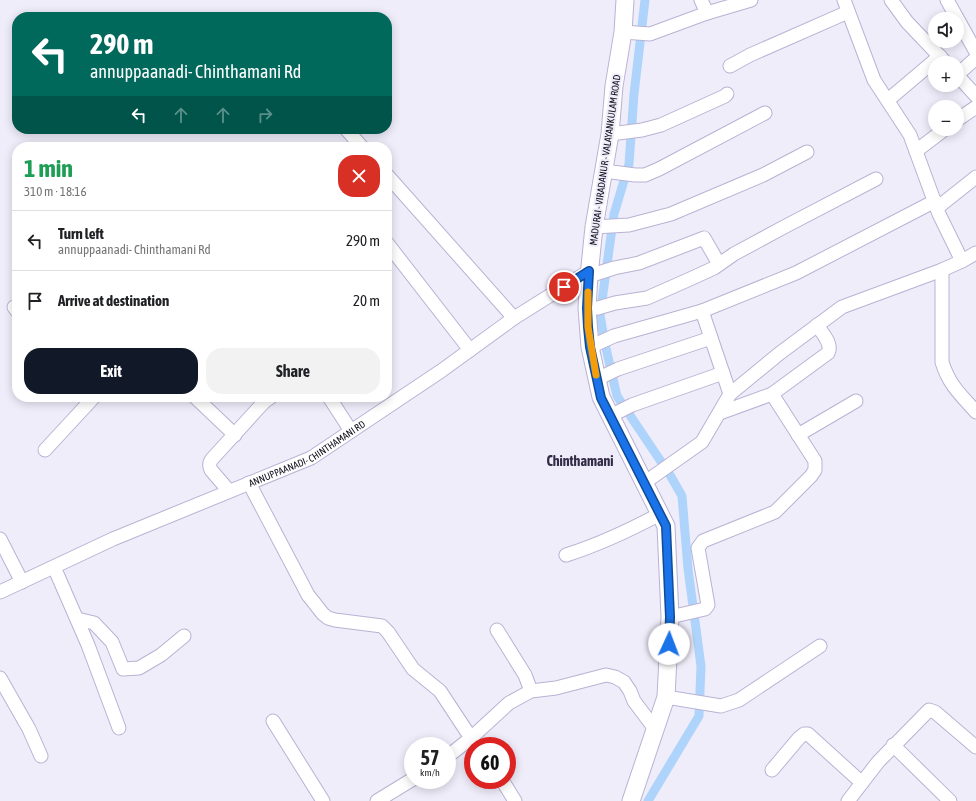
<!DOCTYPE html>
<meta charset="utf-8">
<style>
body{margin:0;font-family:"Asap Condensed",sans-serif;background:#f2f2f2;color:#202124;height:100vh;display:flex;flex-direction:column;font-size:15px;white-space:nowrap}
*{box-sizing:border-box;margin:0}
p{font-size:13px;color:#757577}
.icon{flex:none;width:22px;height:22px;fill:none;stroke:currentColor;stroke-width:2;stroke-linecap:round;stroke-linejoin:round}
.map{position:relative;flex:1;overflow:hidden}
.drawer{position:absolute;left:12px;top:142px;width:380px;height:260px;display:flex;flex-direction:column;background:#fff;border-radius:16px;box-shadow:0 2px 10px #0003}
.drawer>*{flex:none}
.hud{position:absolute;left:12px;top:12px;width:380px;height:122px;border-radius:16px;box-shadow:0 2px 10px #0003;background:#00695c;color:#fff;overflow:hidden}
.controls{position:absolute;left:928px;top:12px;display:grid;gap:8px}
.controls a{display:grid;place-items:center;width:36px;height:36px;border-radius:50%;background:#fff;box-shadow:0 2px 10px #0003;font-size:20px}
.speed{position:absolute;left:404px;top:737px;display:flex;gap:8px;font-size:20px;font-weight:700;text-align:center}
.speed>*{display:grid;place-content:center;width:52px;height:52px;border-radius:50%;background:#fff;box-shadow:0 2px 10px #0003;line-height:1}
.speed small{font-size:10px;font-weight:400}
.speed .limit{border:6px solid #d22;background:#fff;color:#111}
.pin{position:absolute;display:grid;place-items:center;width:34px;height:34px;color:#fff;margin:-17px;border:2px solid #fff;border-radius:50%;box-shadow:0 1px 4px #0007}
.me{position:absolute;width:44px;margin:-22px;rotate:2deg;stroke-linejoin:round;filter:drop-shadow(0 0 3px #0008)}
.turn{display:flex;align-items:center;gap:14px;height:84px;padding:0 12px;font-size:18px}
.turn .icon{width:52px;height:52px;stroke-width:2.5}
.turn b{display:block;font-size:28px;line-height:34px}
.lanes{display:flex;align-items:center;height:38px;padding:0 12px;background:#0003;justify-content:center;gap:20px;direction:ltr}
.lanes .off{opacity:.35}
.round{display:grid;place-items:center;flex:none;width:42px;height:42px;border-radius:16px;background:#f2f2f2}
.headline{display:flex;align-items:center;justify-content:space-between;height:68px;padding:0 12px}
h1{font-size:24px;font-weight:700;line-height:30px;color:#1e9e55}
.primary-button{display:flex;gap:8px;margin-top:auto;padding:8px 12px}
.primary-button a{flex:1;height:46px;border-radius:16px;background:#111827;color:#fff;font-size:16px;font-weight:700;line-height:46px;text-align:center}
.primary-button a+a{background:#f2f2f2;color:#202124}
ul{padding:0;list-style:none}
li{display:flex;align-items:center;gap:12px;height:60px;padding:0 12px;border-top:1px solid #e0e0e0}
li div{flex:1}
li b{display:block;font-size:15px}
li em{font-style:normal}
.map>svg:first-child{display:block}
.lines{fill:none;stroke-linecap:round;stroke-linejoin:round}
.canal{stroke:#afd4fb;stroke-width:9}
.minor-casing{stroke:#b9b2d3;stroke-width:15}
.major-casing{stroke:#b9b2d3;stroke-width:19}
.minor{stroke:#fff;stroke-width:13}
.major{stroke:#fff;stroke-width:17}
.route-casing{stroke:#114b97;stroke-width:10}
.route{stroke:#1a73e8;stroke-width:7}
.slow{stroke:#f59e0b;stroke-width:7}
.labels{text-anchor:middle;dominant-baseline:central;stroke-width:4;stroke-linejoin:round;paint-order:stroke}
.street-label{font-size:10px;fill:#13101c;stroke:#f0edfb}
.district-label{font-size:14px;font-weight:bold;fill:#322c46;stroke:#f0edfb}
</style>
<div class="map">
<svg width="976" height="801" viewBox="0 0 976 801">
<rect width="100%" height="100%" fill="#f0edfb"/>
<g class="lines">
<polyline class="canal" points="645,0 634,94 629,164 614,214 600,315 605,344 617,396 670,475 682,496 688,569 701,666 699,716 648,801"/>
<defs>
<g id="minor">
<polyline points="844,0 874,80 910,135 939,214 962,261"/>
<polyline points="891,0 907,22 946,63"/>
<polyline points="947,0 976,52"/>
<polyline points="707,13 751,0"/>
<polyline points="623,32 650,34 707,13 701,0"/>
<polyline points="730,66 750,55 848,12"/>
<polyline points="957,75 976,96"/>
<polyline points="957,75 976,58"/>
<polyline points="888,100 940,56"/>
<polyline points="957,120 976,107"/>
<polyline points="346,129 362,147"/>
<polyline points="610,134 642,130 661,125 725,96 727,94"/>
<polyline points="916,151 945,129"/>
<polyline points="604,171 635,175 645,175 659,169 765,113"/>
<polyline points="387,175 514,318"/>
<polyline points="937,208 976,177"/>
<polyline points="594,227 629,225 671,214 763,175 807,152"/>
<polyline points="387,243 470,350"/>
<path d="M942,270V362C949,385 961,395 976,412"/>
<polyline points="589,276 614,268 639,263 704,238 719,264"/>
<polyline points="14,307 17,311"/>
<polyline points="587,308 598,308 615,303 647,298 690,279 714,268 734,254 784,227 876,179"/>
<polyline points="702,311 796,273 935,201"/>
<polyline points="590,347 614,336 702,311 730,394"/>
<polyline points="597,379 618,369 711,338"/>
<polyline points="195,397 235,435"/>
<polyline points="329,397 351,431"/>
<path d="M720,413L772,394L828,353C833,344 822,333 817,325"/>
<polyline points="610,416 632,405 723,373"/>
<polyline points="798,435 856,401"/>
<polyline points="45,450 94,397"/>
<polyline points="249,483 308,595 323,614 328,618 335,620 382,626 388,632 413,669 440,691 471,738"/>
<polyline points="644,483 702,442 730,394 780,353 842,307 942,270 962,261 976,253"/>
<path d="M229,491L211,470C209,466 209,463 212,459L264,402L271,397"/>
<polyline points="0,539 22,582"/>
<path d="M566,555C598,545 630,530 660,514"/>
<polyline points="54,567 88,645 119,728"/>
<path id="s1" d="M0,592L113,539L311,458L441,371L514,318L589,271"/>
<polyline points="670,617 705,609 708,605 698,548 703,541 775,512 811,476 815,470 815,461 772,394"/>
<polyline points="77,619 94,623 112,642 123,669 139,668 161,655 184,636"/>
<polyline points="497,630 525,675 531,691"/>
<polyline points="0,678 29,729 41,756"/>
<polyline points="666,697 721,706 739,700 820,646"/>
<polyline points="273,721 323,801"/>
<polyline points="893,745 950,801"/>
<polyline points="447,757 471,738 509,703 531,691 556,688 606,675 615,677 624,682 630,691 634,701 655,729"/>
<polyline points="772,770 799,738 804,734 808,734 862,783"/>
<polyline points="502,780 515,801"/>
<polyline points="377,801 413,779"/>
<polyline points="848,801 878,762 929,710 935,712 976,747"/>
</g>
<polyline id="major" points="625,0 623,32 614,86 610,134 594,227 589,276 587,308 590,347 601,397 666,526 670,617 666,697 631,801"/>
</defs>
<use href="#minor" class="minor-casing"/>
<use href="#major" class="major-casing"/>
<use href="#minor" class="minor"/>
<use href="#major" class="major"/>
</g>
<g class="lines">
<defs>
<polyline id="route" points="564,287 589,271 587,308 588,327 590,347 601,398 666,526 670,617 669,644"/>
</defs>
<use href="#route" class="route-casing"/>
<use href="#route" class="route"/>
<polyline class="slow" points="588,292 588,327 596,375"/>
</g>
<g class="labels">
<g class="street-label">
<text transform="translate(605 160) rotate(-82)">MADURAI - VIRADANUR - VALAYANKULAM ROAD</text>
<text stroke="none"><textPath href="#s1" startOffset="337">ANNUPPAANADI- CHINTHAMANI RD</textPath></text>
</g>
<g class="district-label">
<text x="580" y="461">Chinthamani</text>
</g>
</g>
</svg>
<div class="controls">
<a><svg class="icon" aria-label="sound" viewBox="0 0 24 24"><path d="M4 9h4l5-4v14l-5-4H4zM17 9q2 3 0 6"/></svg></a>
<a>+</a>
<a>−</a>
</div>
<div class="speed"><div>57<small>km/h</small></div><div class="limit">60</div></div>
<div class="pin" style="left:564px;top:287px;background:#d93025"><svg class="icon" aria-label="arrive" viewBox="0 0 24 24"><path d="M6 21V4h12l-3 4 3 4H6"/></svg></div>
<svg class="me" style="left:669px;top:644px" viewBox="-20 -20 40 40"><circle r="19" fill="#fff"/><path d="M0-13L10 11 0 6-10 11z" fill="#1a73e8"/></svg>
<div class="hud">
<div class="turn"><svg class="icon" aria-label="left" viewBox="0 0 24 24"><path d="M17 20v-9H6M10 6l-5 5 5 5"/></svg><div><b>290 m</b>annuppaanadi- Chinthamani Rd</div></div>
<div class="lanes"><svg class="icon" aria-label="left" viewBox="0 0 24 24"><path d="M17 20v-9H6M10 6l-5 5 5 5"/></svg><svg class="icon off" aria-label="ahead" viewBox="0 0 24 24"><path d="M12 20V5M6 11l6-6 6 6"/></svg><svg class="icon off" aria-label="ahead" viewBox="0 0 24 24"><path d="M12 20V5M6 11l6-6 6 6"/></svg><svg class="icon off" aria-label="right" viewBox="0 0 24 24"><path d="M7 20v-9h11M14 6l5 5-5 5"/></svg></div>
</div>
<section class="drawer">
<div class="headline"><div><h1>1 min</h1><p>310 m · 18:16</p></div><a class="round" style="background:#d93025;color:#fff"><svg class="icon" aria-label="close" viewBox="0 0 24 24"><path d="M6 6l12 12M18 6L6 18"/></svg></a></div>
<ul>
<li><svg class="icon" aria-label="left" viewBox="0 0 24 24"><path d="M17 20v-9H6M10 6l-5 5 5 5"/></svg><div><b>Turn left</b><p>annuppaanadi- Chinthamani Rd</p></div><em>290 m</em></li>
<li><svg class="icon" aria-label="arrive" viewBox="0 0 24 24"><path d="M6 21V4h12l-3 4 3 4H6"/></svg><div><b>Arrive at destination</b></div><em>20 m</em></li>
</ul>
<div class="primary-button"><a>Exit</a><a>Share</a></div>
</section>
</div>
